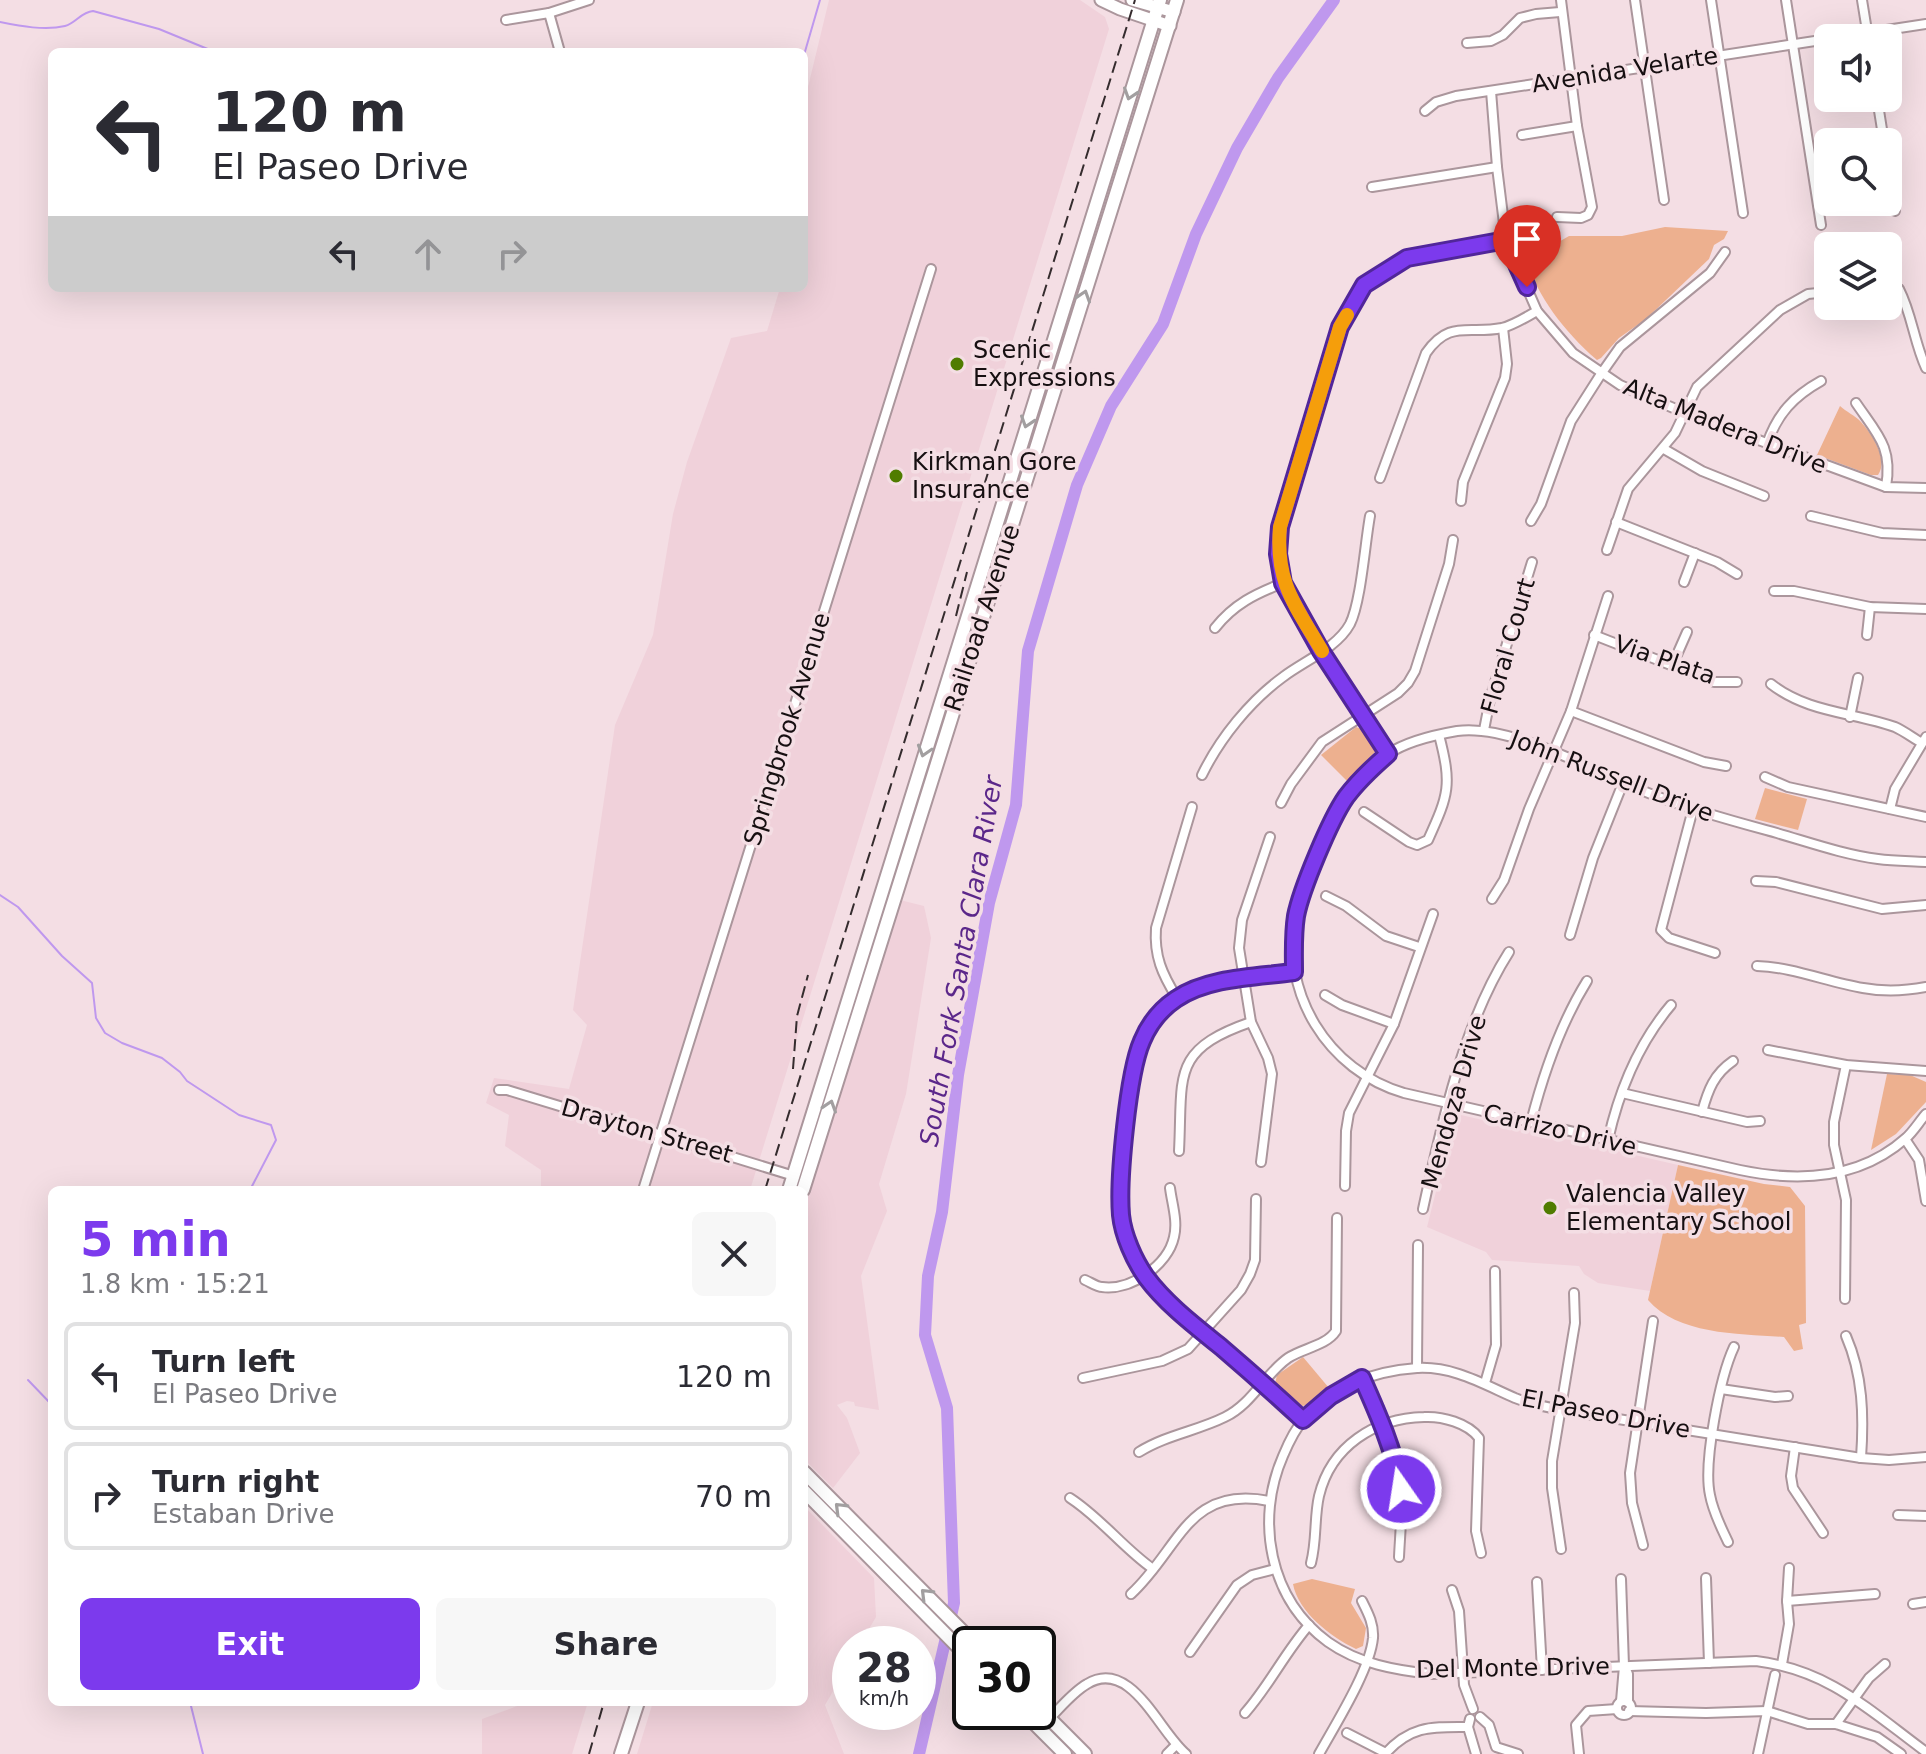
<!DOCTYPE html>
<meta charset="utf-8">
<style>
body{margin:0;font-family:"DejaVu Sans",sans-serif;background:#f7f7f7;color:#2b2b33;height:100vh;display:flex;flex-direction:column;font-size:30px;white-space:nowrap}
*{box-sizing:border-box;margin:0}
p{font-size:26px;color:#7c7c81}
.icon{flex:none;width:44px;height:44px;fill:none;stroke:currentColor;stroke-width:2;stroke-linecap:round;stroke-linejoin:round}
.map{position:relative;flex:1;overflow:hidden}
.panel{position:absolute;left:48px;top:1186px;width:760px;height:520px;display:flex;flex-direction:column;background:#fff;border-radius:12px;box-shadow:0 8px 32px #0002}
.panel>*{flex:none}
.hud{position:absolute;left:48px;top:48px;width:760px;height:244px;border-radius:12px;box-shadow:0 8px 32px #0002;background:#fff;color:#2b2b33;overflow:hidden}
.fabs{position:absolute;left:1814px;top:24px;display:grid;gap:16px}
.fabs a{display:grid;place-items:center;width:88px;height:88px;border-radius:12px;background:#fff;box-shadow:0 8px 32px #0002;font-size:40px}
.speed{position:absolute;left:832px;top:1626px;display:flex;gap:16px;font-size:40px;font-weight:700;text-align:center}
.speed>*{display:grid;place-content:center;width:104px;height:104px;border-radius:50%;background:#fff;box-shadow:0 8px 32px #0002;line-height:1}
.speed small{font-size:20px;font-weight:400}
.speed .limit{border:4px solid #111;border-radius:12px;background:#fff;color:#111}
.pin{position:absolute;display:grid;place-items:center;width:68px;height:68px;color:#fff;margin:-82px -34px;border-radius:50% 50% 50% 0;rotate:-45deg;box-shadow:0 0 8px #0007}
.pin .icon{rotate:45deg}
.me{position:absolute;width:88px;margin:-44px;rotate:347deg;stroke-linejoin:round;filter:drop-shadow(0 0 6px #0008)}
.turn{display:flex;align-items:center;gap:28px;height:168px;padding:0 32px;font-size:36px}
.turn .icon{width:104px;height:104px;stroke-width:2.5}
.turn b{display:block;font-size:56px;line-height:68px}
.lanes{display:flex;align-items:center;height:76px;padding:0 32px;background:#0003;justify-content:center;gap:40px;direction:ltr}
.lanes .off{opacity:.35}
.round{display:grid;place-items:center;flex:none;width:84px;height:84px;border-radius:12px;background:#f7f7f7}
.overview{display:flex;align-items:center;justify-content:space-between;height:136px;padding:0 32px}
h1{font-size:48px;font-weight:600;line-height:60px;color:#7c3aed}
.cta{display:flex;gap:16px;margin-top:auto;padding:16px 32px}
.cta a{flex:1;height:92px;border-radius:12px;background:#7c3aed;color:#fff;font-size:32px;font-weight:600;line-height:92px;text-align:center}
.cta a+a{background:#f7f7f7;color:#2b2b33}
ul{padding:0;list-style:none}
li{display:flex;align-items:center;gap:24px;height:108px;margin:0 16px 12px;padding:0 16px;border:4px solid #e1e1e2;border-radius:12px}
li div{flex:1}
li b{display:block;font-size:30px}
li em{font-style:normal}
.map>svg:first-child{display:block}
.built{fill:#f0d1da}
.green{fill:#edb08f}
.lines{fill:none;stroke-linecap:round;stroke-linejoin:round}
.stream{stroke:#bf98ee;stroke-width:2}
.river{stroke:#bf98ee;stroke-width:12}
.street-casing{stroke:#ab969c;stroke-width:12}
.secondary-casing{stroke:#ab969c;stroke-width:15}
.primary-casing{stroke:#ab969c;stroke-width:16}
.street{stroke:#fff;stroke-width:8}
.secondary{stroke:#fff;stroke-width:11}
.primary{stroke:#fff;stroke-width:12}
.rail{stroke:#352c2e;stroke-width:2;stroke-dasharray:12 6;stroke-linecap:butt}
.oneway{stroke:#a29fa0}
.route-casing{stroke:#51269a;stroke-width:20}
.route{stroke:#7c3aed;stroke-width:14}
.slow{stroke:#f59e0b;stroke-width:14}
.poi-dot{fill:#507c00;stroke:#f4dee4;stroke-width:3}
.labels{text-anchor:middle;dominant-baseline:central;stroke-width:7;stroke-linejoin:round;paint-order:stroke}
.street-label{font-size:24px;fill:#160f11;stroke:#f4dee4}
.poi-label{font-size:24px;fill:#160f11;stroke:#f4dee4;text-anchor:start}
.water-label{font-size:26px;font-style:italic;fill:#5b278a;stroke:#f4dee4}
</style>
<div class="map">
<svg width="1926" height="1754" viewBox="0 0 1926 1754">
<rect width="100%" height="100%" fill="#f4dee4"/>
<g class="built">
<polygon points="829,0 1080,0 1105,17 1109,29 750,1190 541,1190 541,1170 505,1146 509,1115 486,1103 494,1078 569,1089 587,1025 573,1010 615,725 653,635 673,514 687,462 731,338 767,331 780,288 804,288 804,87 808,87"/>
<polygon points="900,900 924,906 931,938 906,1094 879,1184 887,1211 861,1276 879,1410 855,1406 854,1402 847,1401 837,1405 847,1418 860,1453 833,1488 804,1459 804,1209"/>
<polygon points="1461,1115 1678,1165 1650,1291 1598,1283 1584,1274 1579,1266 1492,1260 1486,1252 1427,1227 1454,1120"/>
<polygon points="804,1506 874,1578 876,1617 860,1644 850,1644 850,1662 825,1705 844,1754 637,1754 653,1702 804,1702"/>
<polygon points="528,1702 588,1702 572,1754 482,1754 482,1719"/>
</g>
<g class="green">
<path d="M1665,227L1728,231L1724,239L1714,245L1709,259L1646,319L1619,338L1601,358L1597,360C1562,329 1538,297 1523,253L1550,247L1569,236H1622Z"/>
<path d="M1840,406C1846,412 1855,415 1861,422C1872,434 1889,460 1878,475H1871L1817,455Z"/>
<polygon points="1356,727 1364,730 1376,751 1347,781 1321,755"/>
<polygon points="1765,788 1807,799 1798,830 1755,819"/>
<polygon points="1887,1074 1910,1075 1926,1082 1926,1102 1896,1134 1871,1150"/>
<path d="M1678,1165L1764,1184L1790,1187L1805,1206L1806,1323L1799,1325L1803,1349L1794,1351L1784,1337C1741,1334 1678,1335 1648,1300Z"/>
<polygon points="1303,1357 1329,1388 1307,1405 1302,1406 1275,1384 1277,1375"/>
<path d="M1312,1579L1355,1589L1351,1603L1366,1628L1363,1646L1356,1649C1331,1637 1298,1612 1293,1584Z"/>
</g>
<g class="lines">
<g class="stream">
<path d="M0,22C20,26 45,31 65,26C76,23 81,12 93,11L159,29L215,52"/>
<polyline points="804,55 820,0"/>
<polyline points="0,895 18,907 62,956 92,983 96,1018 105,1033 122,1043 162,1058 180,1072 187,1081 239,1115 271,1125 276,1140 250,1190"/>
<polyline points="28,1380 52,1405"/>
<polyline points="190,1702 203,1754"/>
</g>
<polyline class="river" points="919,1754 954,1603 947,1408 925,1335 928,1276 942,1212 958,1075 989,903 1016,805 1028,651 1077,485 1111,406 1163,324 1196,234 1237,148 1278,78 1334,0"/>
<defs>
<g id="street">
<polyline points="1635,0 1664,200"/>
<polyline points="1711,0 1743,213"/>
<polyline points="1786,0 1821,225"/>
<polyline points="1862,0 1868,37"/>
<polyline points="549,13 560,52"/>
<polyline points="506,20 549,13 589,0"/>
<polyline points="1834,38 1926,24"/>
<polyline points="1467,43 1491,41 1503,35 1520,18 1536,14 1560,12"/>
<polyline points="1491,91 1497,167 1506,240 1537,311 1573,353 1620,385 1685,413 1886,487 1926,488"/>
<polyline points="1877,98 1884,142"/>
<polyline points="1425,111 1436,102 1456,96 1828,39"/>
<polyline points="1522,135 1577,126"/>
<polyline points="1888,166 1895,211"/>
<polyline points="1372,187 1497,167"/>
<polyline points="1557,217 1581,218 1588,215 1592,207 1577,126 1561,0"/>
<path d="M1899,289C1912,314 1914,342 1926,368"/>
<path d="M1856,403C1877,434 1893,447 1886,487"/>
<path d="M1767,444C1777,414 1794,396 1821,381"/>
<polyline points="1664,449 1702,471 1764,496"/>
<path d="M1380,478L1426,353C1450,319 1468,335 1502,328C1514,325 1526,317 1537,311"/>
<polyline points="1461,501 1463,482 1505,378 1507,364 1503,328"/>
<polyline points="1811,516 1882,533 1926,535"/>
<polyline points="1531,521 1541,504 1571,421 1601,374 1620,347 1710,273 1725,252"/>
<polyline points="1616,522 1717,562 1737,574"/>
<polyline points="1607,550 1628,489 1675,433 1697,387 1780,310 1808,294 1828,292"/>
<polyline points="1684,582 1695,553"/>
<polyline points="1774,591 1794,591 1870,607 1926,609"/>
<path d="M1215,628C1234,604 1255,594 1283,583"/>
<polyline points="1594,635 1714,682 1737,682"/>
<polyline points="1867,635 1870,607"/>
<polyline points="1672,666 1687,632"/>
<path d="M1771,684C1808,713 1853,712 1895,727C1904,731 1913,738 1922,743"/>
<polyline points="1571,711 1704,762 1726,766"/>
<polyline points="1850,717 1858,678"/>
<polyline points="1484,730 1490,699 1532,562"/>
<polyline points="1388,754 1321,651 1283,583 1278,554 1280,527 1340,327 1364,285 1407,258 1506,240"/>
<path d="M1202,775C1220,738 1250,701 1283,677C1304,661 1337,648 1350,624C1361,602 1365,543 1370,516"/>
<polyline points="1765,777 1788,787 1926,817"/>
<polyline points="1281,803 1291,784 1322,742 1398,693 1408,683 1415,671 1449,564 1453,540"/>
<polyline points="1693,809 1661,930 1669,938 1715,953"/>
<polyline points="1890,809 1895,789 1926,737"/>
<path d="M1364,812L1409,842L1417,845L1428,840C1449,794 1452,785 1439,735"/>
<path d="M1926,862C1910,861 1894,861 1878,859C1840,854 1803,840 1766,830C1729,820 1692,810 1656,796C1602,776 1513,723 1457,731C1434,735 1407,741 1388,754C1352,779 1333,818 1317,857C1310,876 1301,895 1296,914C1279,992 1328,1071 1404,1093L1740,1170C1797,1182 1859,1180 1906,1138C1913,1132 1919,1122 1926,1114"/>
<polyline points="1756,881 1776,882 1882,909 1926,905"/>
<polyline points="1326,896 1346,906 1386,936 1419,947"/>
<polyline points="1492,899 1504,880 1529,809 1571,711 1608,596"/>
<polyline points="1570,935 1593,858 1623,783"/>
<path d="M1757,966C1793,967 1827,982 1863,988C1884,992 1905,991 1926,987"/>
<polyline points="1294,972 1207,985 1177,998 1158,1015 1148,1028 1137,1054 1120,1193 1122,1218 1128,1242 1144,1275 1166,1301 1303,1420"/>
<polyline points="1325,995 1342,1005 1394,1024"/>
<path d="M1177,998C1162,974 1154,956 1156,928L1192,807"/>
<polyline points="1768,1050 1846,1065 1926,1071"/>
<polyline points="499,1090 507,1090 576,1111 587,1112 794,1176"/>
<polyline points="1622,1093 1747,1122 1760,1121"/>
<path d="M1702,1112C1708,1090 1714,1074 1733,1061"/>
<path d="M1531,1122C1543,1075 1561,1023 1587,981"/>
<polyline points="1905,1139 1919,1160 1926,1201"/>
<path d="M1608,1140C1619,1091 1638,1044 1671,1005"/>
<path d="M1179,1151C1183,1076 1170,1050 1251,1022"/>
<polyline points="1261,1162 1272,1074 1268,1058 1251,1022 1239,948 1242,920 1270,837"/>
<polyline points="1345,1186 1346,1131 1349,1113 1394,1024 1433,914"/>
<polyline points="643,1190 931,269"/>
<path d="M1423,1209C1441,1126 1463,1024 1509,952"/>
<path d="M1085,1280C1090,1282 1097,1287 1102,1287C1131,1291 1168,1265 1174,1237C1178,1221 1172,1204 1170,1188"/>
<polyline points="1845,1299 1846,1200 1834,1145 1834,1122 1846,1065"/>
<path d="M1846,1336C1863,1375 1864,1416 1861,1458"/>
<polyline points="1417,1368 1418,1245"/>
<polyline points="1083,1378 1162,1361 1188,1349 1241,1290 1250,1274 1255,1260 1256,1199"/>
<path d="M1362,1378C1377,1412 1396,1448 1400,1486C1403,1509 1400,1534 1399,1557"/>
<polyline points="1485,1383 1496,1345 1495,1271"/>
<polyline points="1721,1389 1775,1397 1788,1396"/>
<polyline points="1795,1447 1791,1476 1793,1488 1823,1533"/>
<path d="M1139,1452C1166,1435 1197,1431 1225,1417C1252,1404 1265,1374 1288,1358C1303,1348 1326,1346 1336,1331L1337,1218"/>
<path d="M1926,1457L1889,1460L1861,1458L1562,1410C1546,1407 1530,1404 1515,1398C1483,1384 1453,1366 1417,1368C1374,1371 1333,1386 1304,1419C1295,1429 1288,1444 1283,1456C1255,1520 1269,1599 1328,1642C1359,1664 1395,1670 1431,1674L1756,1661C1829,1670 1869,1710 1926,1752"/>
<path d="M1070,1498C1101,1518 1123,1548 1153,1569"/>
<polyline points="1898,1515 1926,1516"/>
<path d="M1728,1542C1721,1527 1713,1512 1710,1495C1703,1463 1720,1377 1734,1347"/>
<polyline points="1643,1545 1632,1503 1630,1473 1653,1321"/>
<polyline points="1561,1549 1552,1488 1552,1461 1575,1323 1574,1293"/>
<path d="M1311,1563C1317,1540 1314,1518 1319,1496C1331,1446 1375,1418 1424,1417C1442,1416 1468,1423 1479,1438L1476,1531L1481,1553"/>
<polyline points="1789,1568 1787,1601 1875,1594"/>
<polyline points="1706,1578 1709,1663"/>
<polyline points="1621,1579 1624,1666 1621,1701"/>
<polyline points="1537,1582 1542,1670"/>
<polyline points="1452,1590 1459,1611 1464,1685 1473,1709"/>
<path d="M1131,1594C1180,1549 1187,1485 1269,1501"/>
<polyline points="1913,1604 1926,1602"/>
<polyline points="1190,1652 1237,1585 1252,1575 1275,1569"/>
<polyline points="1782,1664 1789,1624 1787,1601"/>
<polyline points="1625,1667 1628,1674 1628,1702"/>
<circle cx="1624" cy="1708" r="7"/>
<polyline points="1629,1711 1706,1713 1767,1711 1808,1724 1836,1724 1877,1737 1901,1754"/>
<path d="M1245,1713C1269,1686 1284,1654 1309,1625"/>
<polyline points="1480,1717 1489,1725 1496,1747 1518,1754"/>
<path d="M1050,1718C1061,1707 1073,1692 1087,1684C1131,1657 1159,1732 1186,1754"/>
<polyline points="1470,1719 1468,1727 1476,1754"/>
<polyline points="1836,1724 1869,1678 1885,1664"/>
<polyline points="1347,1733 1386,1753"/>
<polyline points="1167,1754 1176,1745"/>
<path d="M1319,1754C1335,1725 1370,1670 1373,1638C1374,1624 1368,1613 1362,1601"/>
<path d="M1385,1754C1411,1725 1432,1727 1468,1727"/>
<polyline points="1579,1754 1576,1725 1588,1711 1617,1709"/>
<polyline points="1758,1754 1775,1675"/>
</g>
<g id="secondary">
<polyline points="1101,0 1120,9 1170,26"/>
<polyline points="1132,0 1174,12"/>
</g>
<g id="primary">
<polyline points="789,1190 1160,0"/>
<polyline points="803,1190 1177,0"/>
<polyline points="804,1472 975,1644"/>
<polyline points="804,1491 970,1659"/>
<polyline points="1038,1707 1085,1754"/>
<polyline points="1023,1712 1065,1754"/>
<polyline points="621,1754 638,1702"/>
</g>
</defs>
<use href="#street" class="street-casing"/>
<use href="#secondary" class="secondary-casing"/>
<use href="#primary" class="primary-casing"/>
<use href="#street" class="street"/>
<use href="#secondary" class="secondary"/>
<use href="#primary" class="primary"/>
<g class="rail">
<polyline points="956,616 967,572"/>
<polyline points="793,1069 797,1016 808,975"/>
<polyline points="765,1190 1135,0"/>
<polyline points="589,1754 604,1702"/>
</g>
</g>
<defs><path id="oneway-chevron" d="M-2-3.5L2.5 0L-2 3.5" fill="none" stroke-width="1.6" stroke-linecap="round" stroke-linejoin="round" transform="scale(2)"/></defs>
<g class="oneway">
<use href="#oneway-chevron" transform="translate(1130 94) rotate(108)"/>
<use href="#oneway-chevron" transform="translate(1084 296) rotate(-72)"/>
<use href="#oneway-chevron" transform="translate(1027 422) rotate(108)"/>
<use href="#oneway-chevron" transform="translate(924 751) rotate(107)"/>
<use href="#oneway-chevron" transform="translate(830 1106) rotate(-72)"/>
<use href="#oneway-chevron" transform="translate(840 1508) rotate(-135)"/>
<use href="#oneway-chevron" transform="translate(926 1594) rotate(-135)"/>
</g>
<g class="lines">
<defs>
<path id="route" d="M1401,1489C1394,1450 1378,1414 1362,1378L1331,1396L1303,1420C1276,1395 1249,1371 1221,1347C1195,1326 1166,1304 1146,1277C1134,1260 1123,1235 1121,1215C1118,1179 1128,1073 1142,1041C1149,1024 1161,1009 1176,999C1208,977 1257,977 1294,972C1294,953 1293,935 1296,916C1301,890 1330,820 1346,797C1358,781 1373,767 1388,754L1321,651L1283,583L1278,554L1280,527L1340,327L1364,285L1407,258L1506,240L1527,287"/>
</defs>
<use href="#route" class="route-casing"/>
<use href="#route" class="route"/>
<path class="slow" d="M1322,651C1295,605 1275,582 1280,527L1340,327L1347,315"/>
</g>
<g class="poi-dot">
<circle cx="957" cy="364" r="8"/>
<circle cx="896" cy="476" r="8"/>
<circle cx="1550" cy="1208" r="8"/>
</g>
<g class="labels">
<g class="street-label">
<text transform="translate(1625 70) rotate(-9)">Avenida Velarte</text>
<text transform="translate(1725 426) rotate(22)">Alta Madera Drive</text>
<text transform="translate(982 618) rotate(-72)">Railroad Avenue</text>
<text transform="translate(1508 646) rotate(-74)">Floral Court</text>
<text transform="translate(1665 660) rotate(19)">Via Plata</text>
<text transform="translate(787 729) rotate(-73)">Springbrook Avenue</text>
<text transform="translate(1612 776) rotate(21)">John Russell Drive</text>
<text transform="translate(1454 1102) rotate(-74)">Mendoza Drive</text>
<text transform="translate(1560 1130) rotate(13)">Carrizo Drive</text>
<text transform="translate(647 1131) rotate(16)">Drayton Street</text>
<text transform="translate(1606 1414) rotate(11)">El Paseo Drive</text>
<text transform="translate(1513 1668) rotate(-1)">Del Monte Drive</text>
</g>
<g class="poi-label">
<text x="973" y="350">Scenic<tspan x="973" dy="28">Expressions</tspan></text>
<text x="912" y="462">Kirkman Gore<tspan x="912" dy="28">Insurance</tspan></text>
<text x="1566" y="1194">Valencia Valley<tspan x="1566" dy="28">Elementary School</tspan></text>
</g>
<g class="water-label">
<text transform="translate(961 961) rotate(-80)">South Fork Santa Clara River</text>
</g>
</g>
</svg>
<div class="fabs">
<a><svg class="icon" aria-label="sound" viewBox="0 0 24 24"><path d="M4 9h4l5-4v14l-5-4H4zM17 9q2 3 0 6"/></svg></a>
<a><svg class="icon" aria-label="search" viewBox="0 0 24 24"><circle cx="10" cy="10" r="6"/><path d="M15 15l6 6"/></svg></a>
<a><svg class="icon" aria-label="layers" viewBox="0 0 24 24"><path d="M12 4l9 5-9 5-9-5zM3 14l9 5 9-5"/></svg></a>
</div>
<div class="speed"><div>28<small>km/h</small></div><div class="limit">30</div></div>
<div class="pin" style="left:1527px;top:287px;background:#d93025"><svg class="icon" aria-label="arrive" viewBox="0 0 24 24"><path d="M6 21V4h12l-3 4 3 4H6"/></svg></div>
<svg class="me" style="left:1401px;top:1489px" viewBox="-20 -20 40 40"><circle r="17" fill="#7c3aed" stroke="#fff" stroke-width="3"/><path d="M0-11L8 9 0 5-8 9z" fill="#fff"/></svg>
<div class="hud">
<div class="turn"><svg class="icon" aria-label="left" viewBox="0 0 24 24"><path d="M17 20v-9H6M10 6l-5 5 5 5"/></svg><div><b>120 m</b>El Paseo Drive</div></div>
<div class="lanes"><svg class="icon" aria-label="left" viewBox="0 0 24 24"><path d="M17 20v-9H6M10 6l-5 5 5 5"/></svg><svg class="icon off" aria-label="ahead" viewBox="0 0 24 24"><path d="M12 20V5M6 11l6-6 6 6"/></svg><svg class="icon off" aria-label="right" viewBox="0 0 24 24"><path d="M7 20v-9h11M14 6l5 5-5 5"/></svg></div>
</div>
<section class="panel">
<div class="overview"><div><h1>5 min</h1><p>1.8 km · 15:21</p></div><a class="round"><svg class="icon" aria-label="close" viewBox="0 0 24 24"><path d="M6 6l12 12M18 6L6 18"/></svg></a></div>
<ul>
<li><svg class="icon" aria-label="left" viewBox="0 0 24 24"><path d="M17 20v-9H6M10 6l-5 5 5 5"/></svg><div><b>Turn left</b><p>El Paseo Drive</p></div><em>120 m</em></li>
<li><svg class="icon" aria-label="right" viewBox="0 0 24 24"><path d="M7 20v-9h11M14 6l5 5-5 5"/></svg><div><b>Turn right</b><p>Estaban Drive</p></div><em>70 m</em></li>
</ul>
<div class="cta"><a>Exit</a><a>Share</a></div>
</section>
</div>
